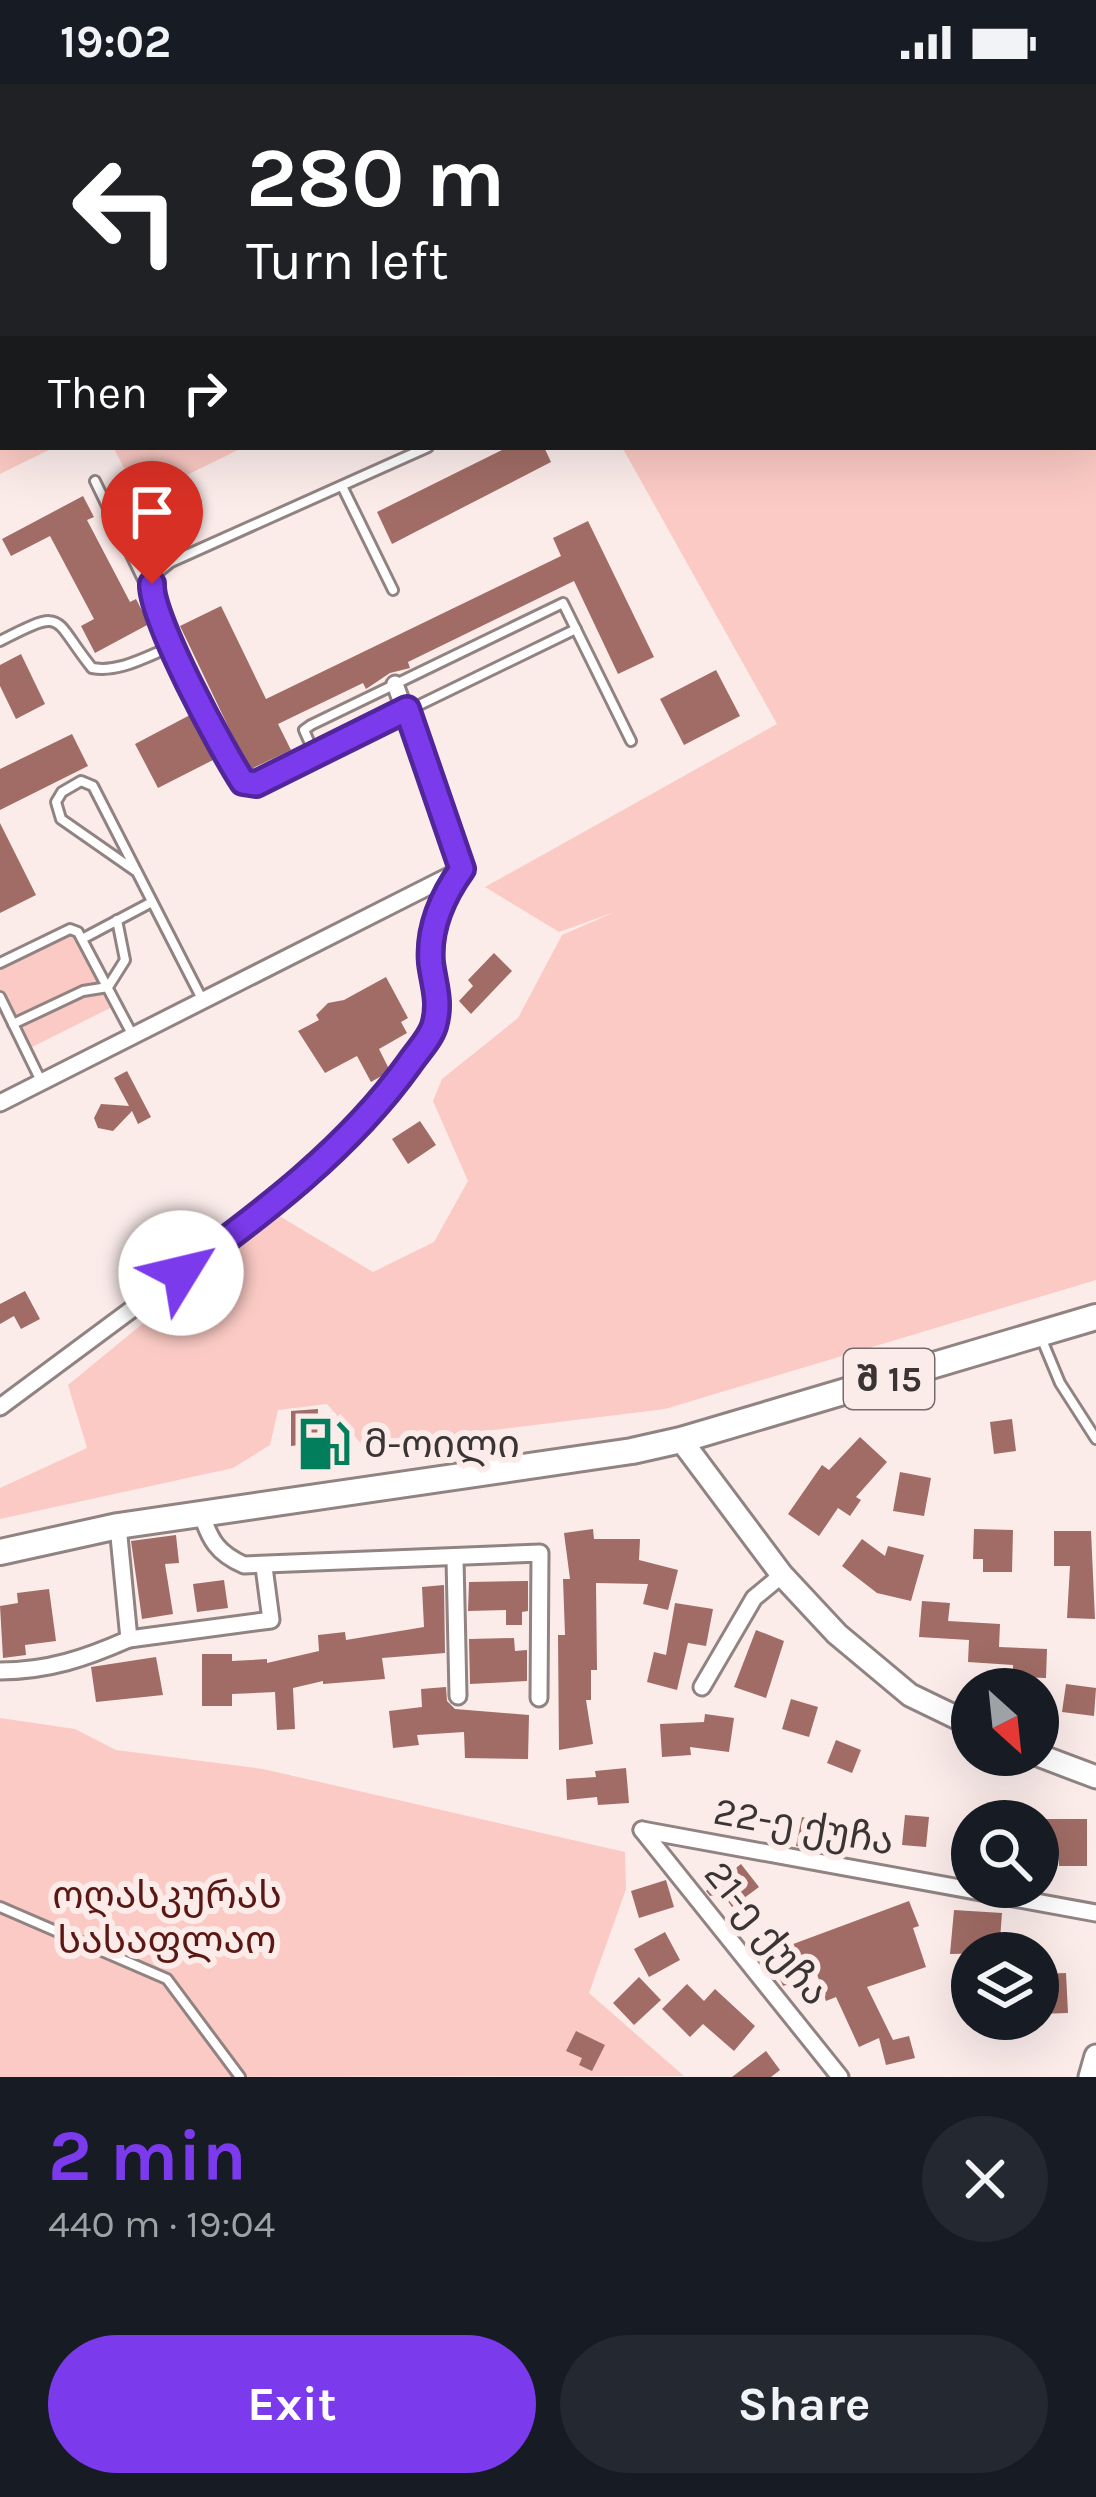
<!DOCTYPE html>
<meta charset="utf-8">
<style>
body{margin:0;font-family:Karla,"Noto Sans Georgian",sans-serif;background:#242831;color:#f1f3f6;height:100vh;display:flex;flex-direction:column;font-size:45px;white-space:nowrap}
*{box-sizing:border-box;margin:0}
p{font-size:39px;color:#9ea1a6}
.icon{flex:none;width:66px;height:66px;fill:none;stroke:currentColor;stroke-width:2;stroke-linecap:round;stroke-linejoin:round}
.map{position:relative;height:1993px;overflow:hidden}
.sheet{display:flex;flex-direction:column;background:#171b24;flex:1}
.sheet>*{flex:none}
.top-card{position:absolute;left:0px;top:0px;width:1098px;height:366px;box-shadow:0 12px 48px #0002;background:#202124;color:#fff;overflow:hidden}
.needle{width:78px;rotate:153deg}
.fabs{position:absolute;left:951px;top:1584px;display:grid;gap:24px}
.fabs a{display:grid;place-items:center;width:108px;height:108px;border-radius:50%;background:#171b24;box-shadow:0 12px 48px #0002;font-size:60px}
.pin{position:absolute;display:grid;place-items:center;width:102px;height:102px;color:#fff;margin:-123px -51px;border-radius:50% 50% 50% 0;rotate:-45deg;box-shadow:0 0 12px #0007}
.pin .icon{rotate:45deg}
.me{position:absolute;width:132px;margin:-66px;rotate:54deg;stroke-linejoin:round;filter:drop-shadow(0 0 9px #0008)}
.turn{display:flex;align-items:center;gap:42px;height:252px;padding:0 48px;font-size:54px}
.turn .icon{width:156px;height:156px;stroke-width:2.5}
.turn b{display:block;font-size:84px;line-height:102px}
.then{display:flex;align-items:center;height:114px;padding:0 48px;background:#0003;gap:24px;font-size:45px}
.round{display:grid;place-items:center;flex:none;width:126px;height:126px;border-radius:63px;background:#242831}
.overview{display:flex;align-items:center;justify-content:space-between;height:204px;padding:0 48px}
h1{font-size:72px;font-weight:700;line-height:90px;color:#7c3aed}
.primary-button{display:flex;gap:24px;margin-top:auto;padding:24px 48px}
.primary-button a{flex:1;height:138px;border-radius:72px;background:#7c3aed;color:#fff;font-size:48px;font-weight:700;line-height:138px;text-align:center}
.primary-button a+a{background:#242831;color:#f1f3f6}
.status{display:flex;justify-content:space-between;align-items:center;height:84px;padding:0 60px;background:#171b24;direction:ltr}
.status svg{height:33px;fill:currentColor}
.map>svg:first-child{display:block}
.green{fill:#fbcac4}
.building{fill:#a06c65}
.lines{fill:none;stroke-linecap:round;stroke-linejoin:round}
.lane-casing{stroke:#908381;stroke-width:14}
.street-casing{stroke:#908381;stroke-width:21}
.secondary-casing{stroke:#908381;stroke-width:27}
.primary-casing{stroke:#908381;stroke-width:30}
.lane{stroke:#fff;stroke-width:8}
.street{stroke:#fff;stroke-width:15}
.secondary{stroke:#fff;stroke-width:21}
.primary{stroke:#fff;stroke-width:24}
.route-casing{stroke:#51269a;stroke-width:30}
.route{stroke:#7c3aed;stroke-width:21}
.labels{text-anchor:middle;dominant-baseline:central;stroke-width:12;stroke-linejoin:round;paint-order:stroke}
.shield{fill:#fbecea;stroke:#746c6b;stroke-width:3}
.shield-label{font-size:36px;font-weight:bold;fill:#3a3534}
.poi-label{font-size:39px;fill:#3a3534;stroke:#fbecea;text-anchor:start}
.street-label{font-size:39px;fill:#3a3534;stroke:#fbecea}
.park-label{font-size:39px;fill:#5a1713;stroke:#fbecea}
</style>
<div class="status"><b>19:02</b><svg viewBox="0 0 49 12"><path d="M0 12V9h3v3zM5 12V6h3v6zM10 12V3h3v9zM15 12V0h3v12zM26 1h20v11H26zM47 4h2v5h-2z"/></svg></div>
<div class="map">
<svg width="1096" height="1993" viewBox="0 0 1096 1993">
<rect width="100%" height="100%" fill="#fbecea"/>
<g class="green">
<polygon points="693,0 1096,0 1096,1196 665,1325 363,1362 327,1320 278,1326 270,1361 233,1384 0,1435 0,1404 87,1364 68,1301 276,1130 373,1188 434,1158 468,1097 433,1017 442,995 518,934 562,851 615,828 559,848 485,803 777,640 622,363 1095,363 1095,3 687,3"/>
<polygon points="0,159 3,363 55,363 0,390"/>
<polygon points="113,363 244,363 140,414"/>
<polygon points="70,845 78,848 116,921 26,966 0,913 0,879"/>
<polygon points="0,1634 75,1645 116,1666 263,1685 625,1768 626,1805 589,1909 684,1992 0,1993"/>
</g>
<g class="building">
<polygon points="508,363 544,363 551,378 392,460 377,428"/>
<polygon points="83,412 94,433 87,436 130,518 136,515 149,540 95,569 81,542 94,535 50,452 11,472 2,455"/>
<polygon points="588,437 654,573 618,590 574,497 408,578 410,584 390,589 366,605 363,599 278,640 291,666 249,686 180,542 221,522 266,615 561,472 553,454"/>
<polygon points="21,570 45,620 16,635 0,602 0,581"/>
<polygon points="716,586 740,632 684,661 660,615"/>
<polygon points="190,631 213,676 158,704 135,660"/>
<polygon points="72,650 88,682 0,726 0,685"/>
<polygon points="0,739 36,811 0,829"/>
<polygon points="494,869 512,887 471,930 459,917 473,902 468,896"/>
<polygon points="386,893 408,934 401,938 407,949 379,965 390,987 371,998 357,972 325,989 298,947 319,936 316,931 328,919 344,916"/>
<polygon points="127,987 151,1033 138,1040 132,1027 113,1047 98,1044 94,1034 101,1020 129,1022 114,994"/>
<polygon points="420,1037 436,1061 408,1080 392,1055"/>
<polygon points="25,1207 40,1235 21,1245 14,1232 0,1240 0,1220"/>
<polygon points="318,1325 317,1359 291,1362 291,1327"/>
<polygon points="1012,1335 1016,1367 994,1370 990,1338"/>
<polygon points="860,1353 887,1378 856,1413 861,1416 850,1432 838,1424 819,1452 788,1430 822,1381 829,1386"/>
<polygon points="900,1388 931,1394 924,1432 893,1427"/>
<polygon points="593,1445 594,1455 640,1455 639,1476 678,1486 668,1526 643,1520 648,1500 596,1499 597,1586 591,1586 591,1616 586,1616 593,1660 559,1666 558,1551 565,1551 563,1495 570,1495 564,1449"/>
<polygon points="974,1445 1013,1446 1012,1488 983,1488 983,1475 973,1475"/>
<polygon points="1054,1447 1091,1447 1095,1535 1067,1534 1070,1482 1054,1482"/>
<polygon points="176,1451 179,1479 165,1480 173,1530 142,1535 131,1457"/>
<polygon points="862,1455 885,1472 888,1462 924,1471 911,1517 877,1509 842,1482"/>
<polygon points="224,1496 228,1524 197,1528 193,1500"/>
<polygon points="528,1497 528,1527 522,1528 522,1541 506,1541 506,1526 468,1527 469,1498"/>
<polygon points="444,1501 445,1569 382,1574 385,1595 323,1600 323,1597 293,1604 295,1645 277,1646 275,1608 232,1610 232,1622 202,1622 202,1570 232,1570 232,1577 267,1575 267,1579 319,1567 318,1551 345,1548 346,1556 424,1543 422,1503"/>
<polygon points="49,1505 56,1557 25,1561 26,1571 3,1574 0,1522 18,1519 17,1509"/>
<polygon points="922,1517 950,1519 948,1537 1000,1540 999,1563 1047,1565 1046,1594 1013,1593 1013,1581 968,1578 969,1556 919,1553"/>
<polygon points="675,1519 713,1525 706,1562 688,1559 677,1606 647,1598 654,1568 666,1571"/>
<polygon points="756,1546 784,1557 766,1614 734,1603"/>
<polygon points="514,1554 515,1567 527,1566 527,1597 470,1600 469,1555"/>
<polygon points="156,1573 163,1611 96,1618 91,1583"/>
<polygon points="1066,1600 1096,1604 1094,1632 1062,1628"/>
<polygon points="446,1603 447,1617 455,1625 529,1631 528,1675 465,1674 464,1648 417,1651 419,1661 393,1664 389,1627 422,1623 421,1605"/>
<polygon points="791,1615 818,1623 809,1653 782,1645"/>
<polygon points="705,1630 734,1634 729,1668 690,1663 691,1671 662,1673 660,1640 704,1638"/>
<polygon points="836,1656 861,1666 852,1689 827,1679"/>
<polygon points="626,1684 629,1719 598,1721 597,1713 567,1716 566,1695 596,1693 595,1687"/>
<polygon points="905,1731 929,1733 926,1763 902,1761"/>
<polygon points="802,1733 827,1739 824,1754 811,1751 808,1764 796,1762"/>
<polygon points="1038,1735 1087,1735 1087,1782 1059,1782 1059,1771 1038,1773"/>
<polygon points="741,1780 759,1803 732,1823 722,1809 710,1812 706,1807"/>
<polygon points="666,1796 674,1823 639,1834 631,1807"/>
<polygon points="909,1817 919,1842 913,1844 926,1883 867,1903 893,1956 909,1952 915,1974 886,1981 879,1954 859,1963 836,1913 826,1917 817,1890 783,1902 769,1869"/>
<polygon points="954,1826 1002,1829 999,1869 950,1870"/>
<polygon points="665,1848 680,1876 649,1893 634,1865"/>
<polygon points="1066,1889 1068,1929 1038,1930 1038,1890"/>
<polygon points="639,1893 661,1916 634,1941 613,1919"/>
<polygon points="687,1900 704,1917 715,1905 755,1942 734,1967 703,1940 690,1953 662,1925"/>
<polygon points="576,1947 605,1961 592,1987 579,1981 582,1974 566,1967"/>
<polygon points="766,1967 780,1986 771,1993 732,1993"/>
</g>
<g class="lines">
<defs>
<g id="lane">
<polyline points="123,0 126,3"/>
<polyline points="150,3 157,0"/>
<polyline points="428,363 171,478 156,490 151,511 243,698 249,701 281,688 576,545"/>
<polyline points="95,397 150,510"/>
<polyline points="342,402 393,506"/>
<path d="M0,557C67,523 51,533 92,584C120,589 147,572 173,562"/>
<polyline points="315,671 304,646 311,641 563,519 631,657"/>
<polyline points="137,788 61,735 56,718 62,708 81,697 93,702 202,915"/>
<polyline points="82,855 152,818"/>
<polyline points="0,879 70,845 78,848 132,950"/>
<polyline points="0,913 40,995"/>
<polyline points="13,940 83,907 108,903 125,876 117,836"/>
<polyline points="1040,1251 1060,1299 1096,1355"/>
<polyline points="0,1823 167,1895 240,1993"/>
</g>
<g id="street">
<polyline points="395,600 462,785"/>
<polyline points="0,1019 459,787"/>
<path d="M0,1323C59,1279 119,1235 178,1191C271,1122 368,1051 430,951C444,927 434,904 432,879C428,844 442,813 462,785"/>
<path d="M201,1429C210,1456 217,1469 244,1481L540,1469L539,1614"/>
<polyline points="118,1442 129,1555 271,1536 264,1483"/>
<polyline points="455,1475 458,1612"/>
<path d="M0,1587C48,1587 86,1574 129,1555"/>
<polyline points="702,1603 754,1514 782,1491"/>
<polyline points="642,1746 1096,1829"/>
<polyline points="642,1746 840,1993"/>
</g>
<g id="secondary">
<polyline points="681,1356 782,1491 837,1550 910,1611 972,1641"/>
<polyline points="1038,1671 1096,1693"/>
<polyline points="1090,1993 1096,1972"/>
</g>
<polyline id="primary" points="0,1468 118,1442 632,1367 681,1356 1096,1233"/>
</defs>
<use href="#lane" class="lane-casing"/>
<use href="#street" class="street-casing"/>
<use href="#secondary" class="secondary-casing"/>
<use href="#primary" class="primary-casing"/>
<use href="#lane" class="lane"/>
<use href="#street" class="street"/>
<use href="#secondary" class="secondary"/>
<use href="#primary" class="primary"/>
</g>
<g class="lines">
<defs>
<path id="route" d="M152,500C150,533 222,666 243,698L256,700L407,625L462,785C442,813 428,844 431,879C434,902 441,918 434,942C430,955 417,968 409,980C348,1065 264,1128 181,1189"/>
</defs>
<use href="#route" class="route-casing"/>
<use href="#route" class="route"/>
</g>
<defs>
<symbol id="fuel-bare" viewBox="-9 -9 18 18"><path d="M-5.5-6h7V0h2V4h1.3V-2.5L3-4.5l.8-.8L6-3V5H2.5V1h-1V6h-7ZM-4.2-4.7v3.2H.2V-4.7Z" fill="#027e5c" stroke="#fbecea" stroke-width="2.5" paint-order="stroke"/></symbol>
</defs>
<g fill-rule="evenodd">
<use href="#fuel-bare" x="286" y="1322" width="76" height="76"/>
</g>
<g class="labels">
<rect class="shield" x="844" y="1265" width="90" height="60" rx="9"/>
<g class="shield-label">
<text x="889" y="1295">შ 15</text>
</g>
<g class="poi-label">
<text x="364" y="1360">მ-ოილი</text>
</g>
<g class="street-label">
<text transform="translate(804 1742) rotate(10)">22-ე ქუჩა</text>
<text transform="translate(767 1849) rotate(51)">21-ე ქუჩა</text>
</g>
<g class="park-label">
<text x="167" y="1811">ოღასკურას<tspan x="167" dy="45">სასაფლაო</tspan></text>
</g>
</g>
</svg>
<div class="fabs">
<a><svg class="needle" viewBox="-14 -14 28 28"><path d="M0-13l5 13h-10z" fill="#e53935"/><path d="M0 13l5-13h-10z" fill="#9ea1a6"/></svg></a>
<a><svg class="icon" aria-label="search" viewBox="0 0 24 24"><circle cx="10" cy="10" r="6"/><path d="M15 15l6 6"/></svg></a>
<a><svg class="icon" aria-label="layers" viewBox="0 0 24 24"><path d="M12 4l9 5-9 5-9-5zM3 14l9 5 9-5"/></svg></a>
</div>
<div class="pin" style="left:152px;top:500px;background:#d93025"><svg class="icon" aria-label="arrive" viewBox="0 0 24 24"><path d="M6 21V4h12l-3 4 3 4H6"/></svg></div>
<svg class="me" style="left:181px;top:1189px" viewBox="-20 -20 40 40"><circle r="19" fill="#fff"/><path d="M0-13L10 11 0 6-10 11z" fill="#7c3aed"/></svg>
<div class="top-card">
<div class="turn"><svg class="icon" aria-label="left" viewBox="0 0 24 24"><path d="M17 20v-9H6M10 6l-5 5 5 5"/></svg><div><b>280 m</b>Turn left</div></div>
<div class="then">Then<svg class="icon" aria-label="right" viewBox="0 0 24 24"><path d="M7 20v-9h11M14 6l5 5-5 5"/></svg></div>
</div>
</div>
<section class="sheet">
<div class="overview"><div><h1>2 min</h1><p>440 m · 19:04</p></div><a class="round"><svg class="icon" aria-label="close" viewBox="0 0 24 24"><path d="M6 6l12 12M18 6L6 18"/></svg></a></div>
<div class="primary-button"><a>Exit</a><a>Share</a></div>
</section>
